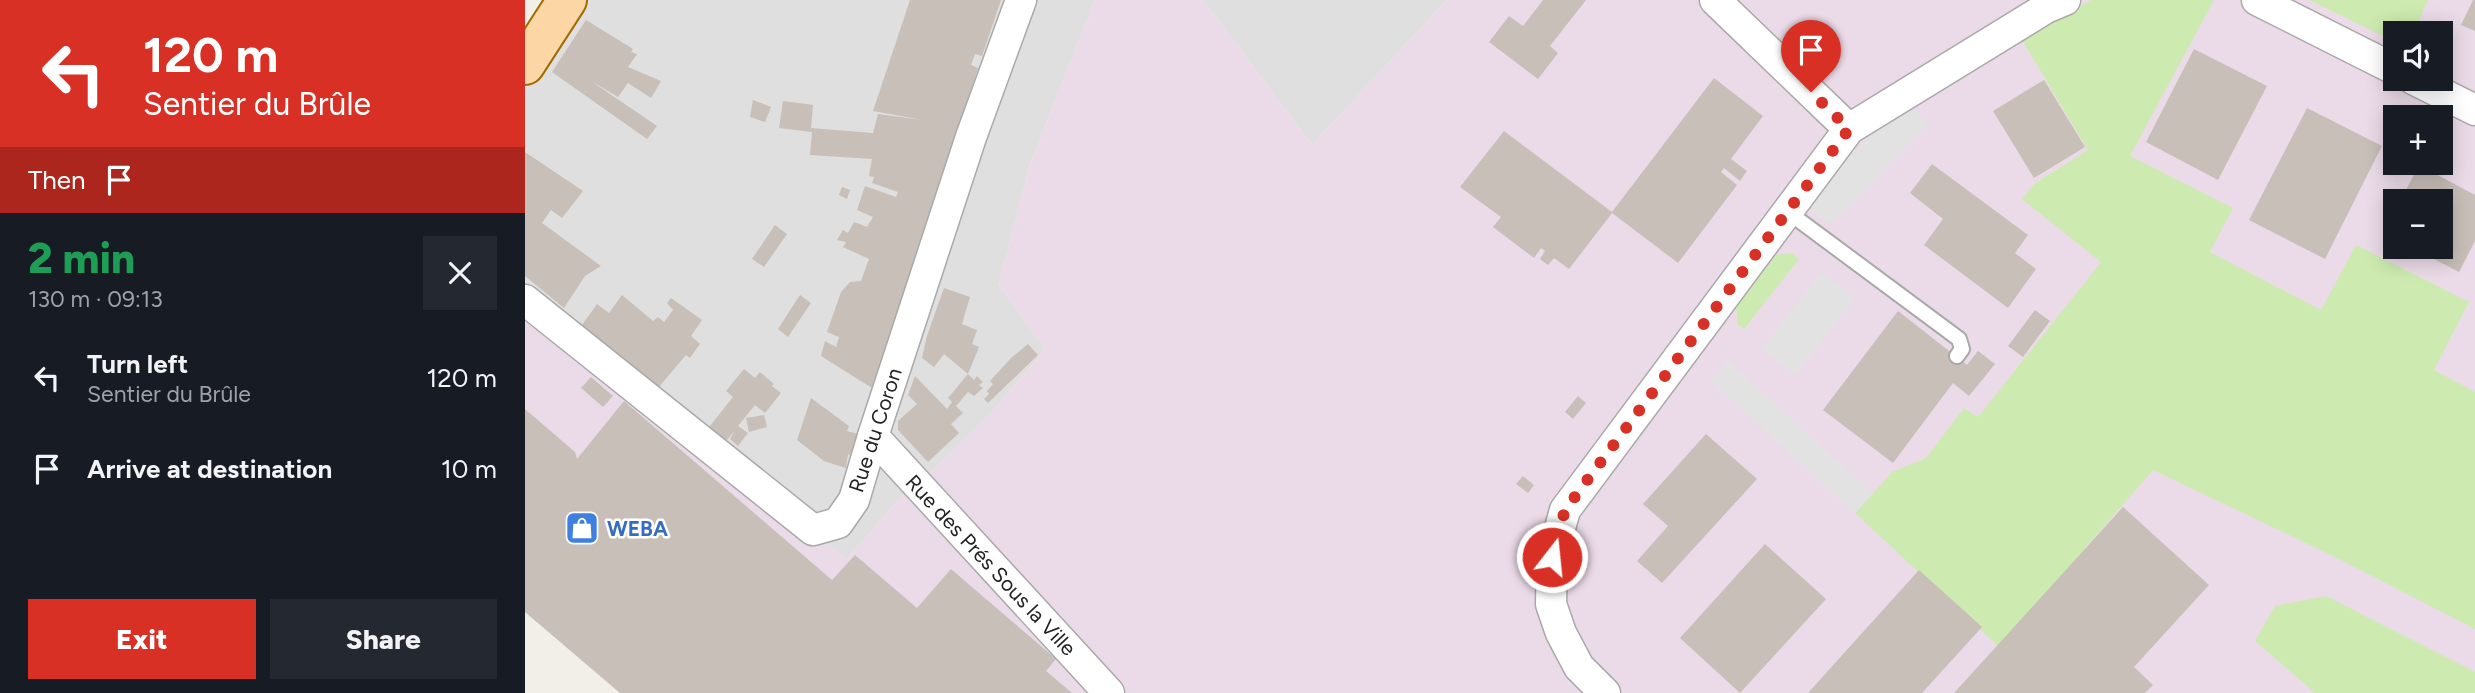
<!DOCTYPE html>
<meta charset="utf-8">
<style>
body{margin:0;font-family:Figtree,sans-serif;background:#242831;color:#f1f3f6;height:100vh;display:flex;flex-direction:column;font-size:26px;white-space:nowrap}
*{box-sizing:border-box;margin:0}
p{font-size:23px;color:#9ea1a6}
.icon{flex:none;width:38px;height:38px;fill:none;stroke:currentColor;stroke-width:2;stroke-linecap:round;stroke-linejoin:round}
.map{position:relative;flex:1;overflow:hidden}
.sheet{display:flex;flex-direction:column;background:#171b24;width:525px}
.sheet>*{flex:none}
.hud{background:#d93025;color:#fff;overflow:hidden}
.fabs{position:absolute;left:1858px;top:21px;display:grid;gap:14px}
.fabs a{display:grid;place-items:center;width:70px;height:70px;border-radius:0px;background:#171b24;box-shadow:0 4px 18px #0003;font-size:35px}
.pin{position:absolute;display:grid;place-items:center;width:60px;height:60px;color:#fff;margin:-72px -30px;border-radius:50% 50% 50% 0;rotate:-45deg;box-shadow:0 0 7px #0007}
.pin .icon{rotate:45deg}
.me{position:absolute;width:77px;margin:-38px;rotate:16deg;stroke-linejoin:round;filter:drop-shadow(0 0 5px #0008)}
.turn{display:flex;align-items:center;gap:24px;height:147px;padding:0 28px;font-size:32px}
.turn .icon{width:91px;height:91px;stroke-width:2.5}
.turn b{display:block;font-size:49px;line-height:60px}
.then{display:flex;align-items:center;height:66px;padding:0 28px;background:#0003;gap:14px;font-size:26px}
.round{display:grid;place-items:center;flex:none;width:74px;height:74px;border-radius:0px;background:#242831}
.head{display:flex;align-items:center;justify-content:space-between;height:119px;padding:0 28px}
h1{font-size:42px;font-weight:800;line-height:52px;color:#1e9e55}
.button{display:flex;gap:14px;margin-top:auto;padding:14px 28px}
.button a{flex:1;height:80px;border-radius:0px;background:#d93025;color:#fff;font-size:28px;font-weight:800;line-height:80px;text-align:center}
.button a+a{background:#242831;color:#f1f3f6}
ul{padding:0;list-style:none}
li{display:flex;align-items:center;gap:21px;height:91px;padding:0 28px}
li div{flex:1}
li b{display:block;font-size:26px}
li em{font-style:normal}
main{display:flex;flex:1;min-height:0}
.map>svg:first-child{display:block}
.residential{fill:#e0dfdf}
.industrial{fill:#ebdbe8;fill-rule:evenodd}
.grass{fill:#cdebb0}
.parking{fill:#e2e2e2}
.building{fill:#c7bfb8}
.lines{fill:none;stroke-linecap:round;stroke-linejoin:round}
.service-casing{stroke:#a9a9a9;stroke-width:18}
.minor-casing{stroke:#a9a9a9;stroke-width:33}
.primary-casing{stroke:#a06b00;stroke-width:42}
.service{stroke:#fff;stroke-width:14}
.minor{stroke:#fff;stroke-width:30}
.primary{stroke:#fcd6a4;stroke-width:38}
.route{stroke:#d93025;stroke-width:12;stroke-dasharray:0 21.6}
.labels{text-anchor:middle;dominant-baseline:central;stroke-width:5;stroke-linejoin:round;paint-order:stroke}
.street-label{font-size:21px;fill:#222;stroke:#fff}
.shop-label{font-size:21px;font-weight:bold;fill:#366cbe;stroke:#fff;text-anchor:start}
</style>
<main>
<section class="sheet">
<div class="hud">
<div class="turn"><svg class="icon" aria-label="left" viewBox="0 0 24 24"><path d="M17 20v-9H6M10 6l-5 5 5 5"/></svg><div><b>120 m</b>Sentier du Brûle</div></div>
<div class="then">Then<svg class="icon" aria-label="arrive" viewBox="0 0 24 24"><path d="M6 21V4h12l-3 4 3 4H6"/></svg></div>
</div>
<div class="head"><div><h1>2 min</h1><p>130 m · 09:13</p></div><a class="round"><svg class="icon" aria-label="close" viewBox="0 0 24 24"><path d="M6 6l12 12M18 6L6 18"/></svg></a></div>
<ul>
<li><svg class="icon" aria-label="left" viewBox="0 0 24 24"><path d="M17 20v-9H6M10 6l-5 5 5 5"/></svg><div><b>Turn left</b><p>Sentier du Brûle</p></div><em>120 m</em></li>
<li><svg class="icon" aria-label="arrive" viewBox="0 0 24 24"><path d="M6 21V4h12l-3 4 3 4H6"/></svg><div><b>Arrive at destination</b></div><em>10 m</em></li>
</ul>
<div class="button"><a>Exit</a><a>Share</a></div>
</section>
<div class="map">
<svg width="1950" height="693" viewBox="0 0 1950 693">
<rect width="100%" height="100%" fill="#f2efe9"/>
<g class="residential">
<polygon points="56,0 570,0 504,167 474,285 520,349 468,411 393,485 375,498 322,559 0,319 0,90"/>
<polygon points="678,0 922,0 787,145"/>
</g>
<path class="industrial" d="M570,0H678L787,145L922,0H1950V693H95L0,612V319L322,559L375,498L393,485L468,411L520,349L474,285L504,167ZM1871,33H1916V79H1871ZM1871,117H1916V163H1871ZM1871,201H1916V247H1871Z"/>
<g class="grass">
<polygon points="1566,0 1689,0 1605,156 1708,208 1685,252 1796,310 1831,245 1944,302 1909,370 1950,392 1950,629 1810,557 1628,470 1474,647 1330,513 1367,472 1401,458 1439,408 1453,417 1576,262 1497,199 1510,183 1563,150 1497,40"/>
<polygon points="1784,0 1903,0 1889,33 1871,33 1871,42"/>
<polygon points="1267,253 1274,259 1219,329 1213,325 1211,308 1251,255"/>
<polygon points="1801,596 1950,672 1950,693 1790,693 1730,641 1750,606"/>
</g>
<g class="parking">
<polygon points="1386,108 1404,124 1305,224 1283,209 1316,164 1340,141 1365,120"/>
<polygon points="1296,273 1330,298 1270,375 1237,349"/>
<polygon points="1203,361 1348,494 1330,513 1186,381"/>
</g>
<g class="building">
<polygon points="385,0 476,0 457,56 450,54 446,65 453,68 347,388 296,356 300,341 311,347 314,337 302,332 316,292 325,282 336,281 344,259 318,247 321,242 312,240 318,230 323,233 329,222 342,227 348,217 332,210 340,186 371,197 373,192 347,183 349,177 344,176 347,159 285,155 287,132 254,128 258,101 288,105 286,128 348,133 353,114 397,120 348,111"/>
<polygon points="1018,0 1061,0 1025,46 1033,53 1013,79 964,42 984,16 998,26"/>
<polygon points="1948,0 1950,0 1950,31 1936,25"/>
<polygon points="61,20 108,49 106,52 112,54 103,67 136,81 126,98 103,83 93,97 66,81 132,126 122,139 27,72"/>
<polygon points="1669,49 1742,86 1693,180 1621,142"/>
<polygon points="1189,78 1238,116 1206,159 1222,171 1215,181 1199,168 1196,172 1212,185 1153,263 1087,213 1044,269 1029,258 1023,265 1015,259 1020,251 1016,248 1009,258 968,227 976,217 935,187 979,131 1087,212"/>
<polygon points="1519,80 1560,147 1509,178 1468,111"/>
<polygon points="228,100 246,107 240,122 225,117"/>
<polygon points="1782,108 1857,146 1800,259 1724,220"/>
<polygon points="0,152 58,191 37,218 26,210 17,223 76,266 60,276 39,308 0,276"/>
<polygon points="1407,164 1503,235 1490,253 1511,269 1483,308 1399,245 1418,219 1385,193"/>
<polygon points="1894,165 1950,195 1950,241 1934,272 1886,247 1916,247 1916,201 1875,201"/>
<polygon points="317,187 325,190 322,199 314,195"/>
<polygon points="1871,210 1871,239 1859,233"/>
<polygon points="250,225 262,234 239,267 227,259"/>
<polygon points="419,288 445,297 437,324 452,330 447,344 454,347 443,374 419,354 409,367 397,358 402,336"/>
<polygon points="97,295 128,321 133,317 139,322 148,310 142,303 146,298 177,320 166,336 175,344 165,358 161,355 133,388 57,325 72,304 84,313"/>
<polygon points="275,295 286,303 263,337 253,329"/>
<polygon points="1510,310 1525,321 1498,357 1483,346"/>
<polygon points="1373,311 1442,365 1453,351 1470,364 1444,396 1428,383 1368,463 1298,410"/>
<polygon points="503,344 513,355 463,403 459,399 464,394 462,391 468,384 465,381 486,358"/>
<polygon points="219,369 230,378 235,372 249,384 247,386 256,393 240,413 230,405 213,426 223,433 213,446 205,439 209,431 198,445 181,431 208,397 201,391"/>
<polygon points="443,374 449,380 452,376 458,382 454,385 458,388 449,396 443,392 431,406 438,413 426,424 434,433 403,462 373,430 373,421 392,404 383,395 390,376 422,409 427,402 423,398"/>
<polygon points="66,377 88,396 78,407 56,388"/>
<polygon points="1053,396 1061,403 1048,419 1040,412"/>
<polygon points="286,398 324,426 322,431 333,434 325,455 323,454 321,468 299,461 272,440"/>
<polygon points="99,401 307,580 330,555 392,608 426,569 531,659 521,671 547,693 95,693 0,612 0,409 50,452 52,459"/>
<polygon points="239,415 242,427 224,432 221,418"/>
<polygon points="1181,434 1232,479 1137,583 1112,561 1143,526 1118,504"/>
<polygon points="998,476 1009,485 1003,493 991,484"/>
<polygon points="1598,507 1684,585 1609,667 1628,685 1620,693 1429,693"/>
<polygon points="1240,544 1301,599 1215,693 1155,638"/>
<polygon points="1394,570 1457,627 1397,693 1283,693"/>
</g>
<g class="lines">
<defs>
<polyline id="service" points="1263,212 1434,339 1437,349 1432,356"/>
<g id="minor">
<polyline points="1190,0 1324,129"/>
<polyline points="1732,0 1871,70"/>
<polyline points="1888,79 1950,110"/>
<polyline points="0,300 288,530 313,523 329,500 348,436 446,137 496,0"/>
<polyline points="348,436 584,693"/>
<polyline points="1080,693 1054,667 1036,633 1026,604 1027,557 1040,510 1324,129 1521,8 1540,0"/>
</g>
<polyline id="primary" points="0,65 42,0"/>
</defs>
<use href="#service" class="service-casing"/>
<use href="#minor" class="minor-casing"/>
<use href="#primary" class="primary-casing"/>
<use href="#service" class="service"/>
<use href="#minor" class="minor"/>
<use href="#primary" class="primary"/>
</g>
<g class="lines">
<polyline class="route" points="1027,557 1040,510 1324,129 1286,92"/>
</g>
<defs>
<symbol id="shop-square" viewBox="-11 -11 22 22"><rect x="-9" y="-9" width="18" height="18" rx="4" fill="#3f7fe0" stroke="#fff"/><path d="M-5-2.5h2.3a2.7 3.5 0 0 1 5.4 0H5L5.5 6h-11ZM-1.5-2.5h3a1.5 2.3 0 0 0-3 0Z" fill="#fff"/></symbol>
</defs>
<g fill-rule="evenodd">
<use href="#shop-square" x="38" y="509" width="38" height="38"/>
</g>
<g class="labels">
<g class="street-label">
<text transform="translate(350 430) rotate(-72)">Rue du Coron</text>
<text transform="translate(466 565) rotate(47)">Rue des Prés Sous la Ville</text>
</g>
<g class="shop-label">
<text x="82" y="528">WEBA</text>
</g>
</g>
</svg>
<div class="fabs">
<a><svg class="icon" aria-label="sound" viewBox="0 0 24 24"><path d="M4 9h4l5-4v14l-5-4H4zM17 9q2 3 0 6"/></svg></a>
<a>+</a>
<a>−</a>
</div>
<div class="pin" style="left:1286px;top:92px;background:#d93025"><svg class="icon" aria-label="arrive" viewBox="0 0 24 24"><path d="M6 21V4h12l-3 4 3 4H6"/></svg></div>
<svg class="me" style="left:1027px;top:557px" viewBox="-20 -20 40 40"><circle r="17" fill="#d93025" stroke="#fff" stroke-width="3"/><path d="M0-11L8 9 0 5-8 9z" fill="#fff"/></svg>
</div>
</main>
